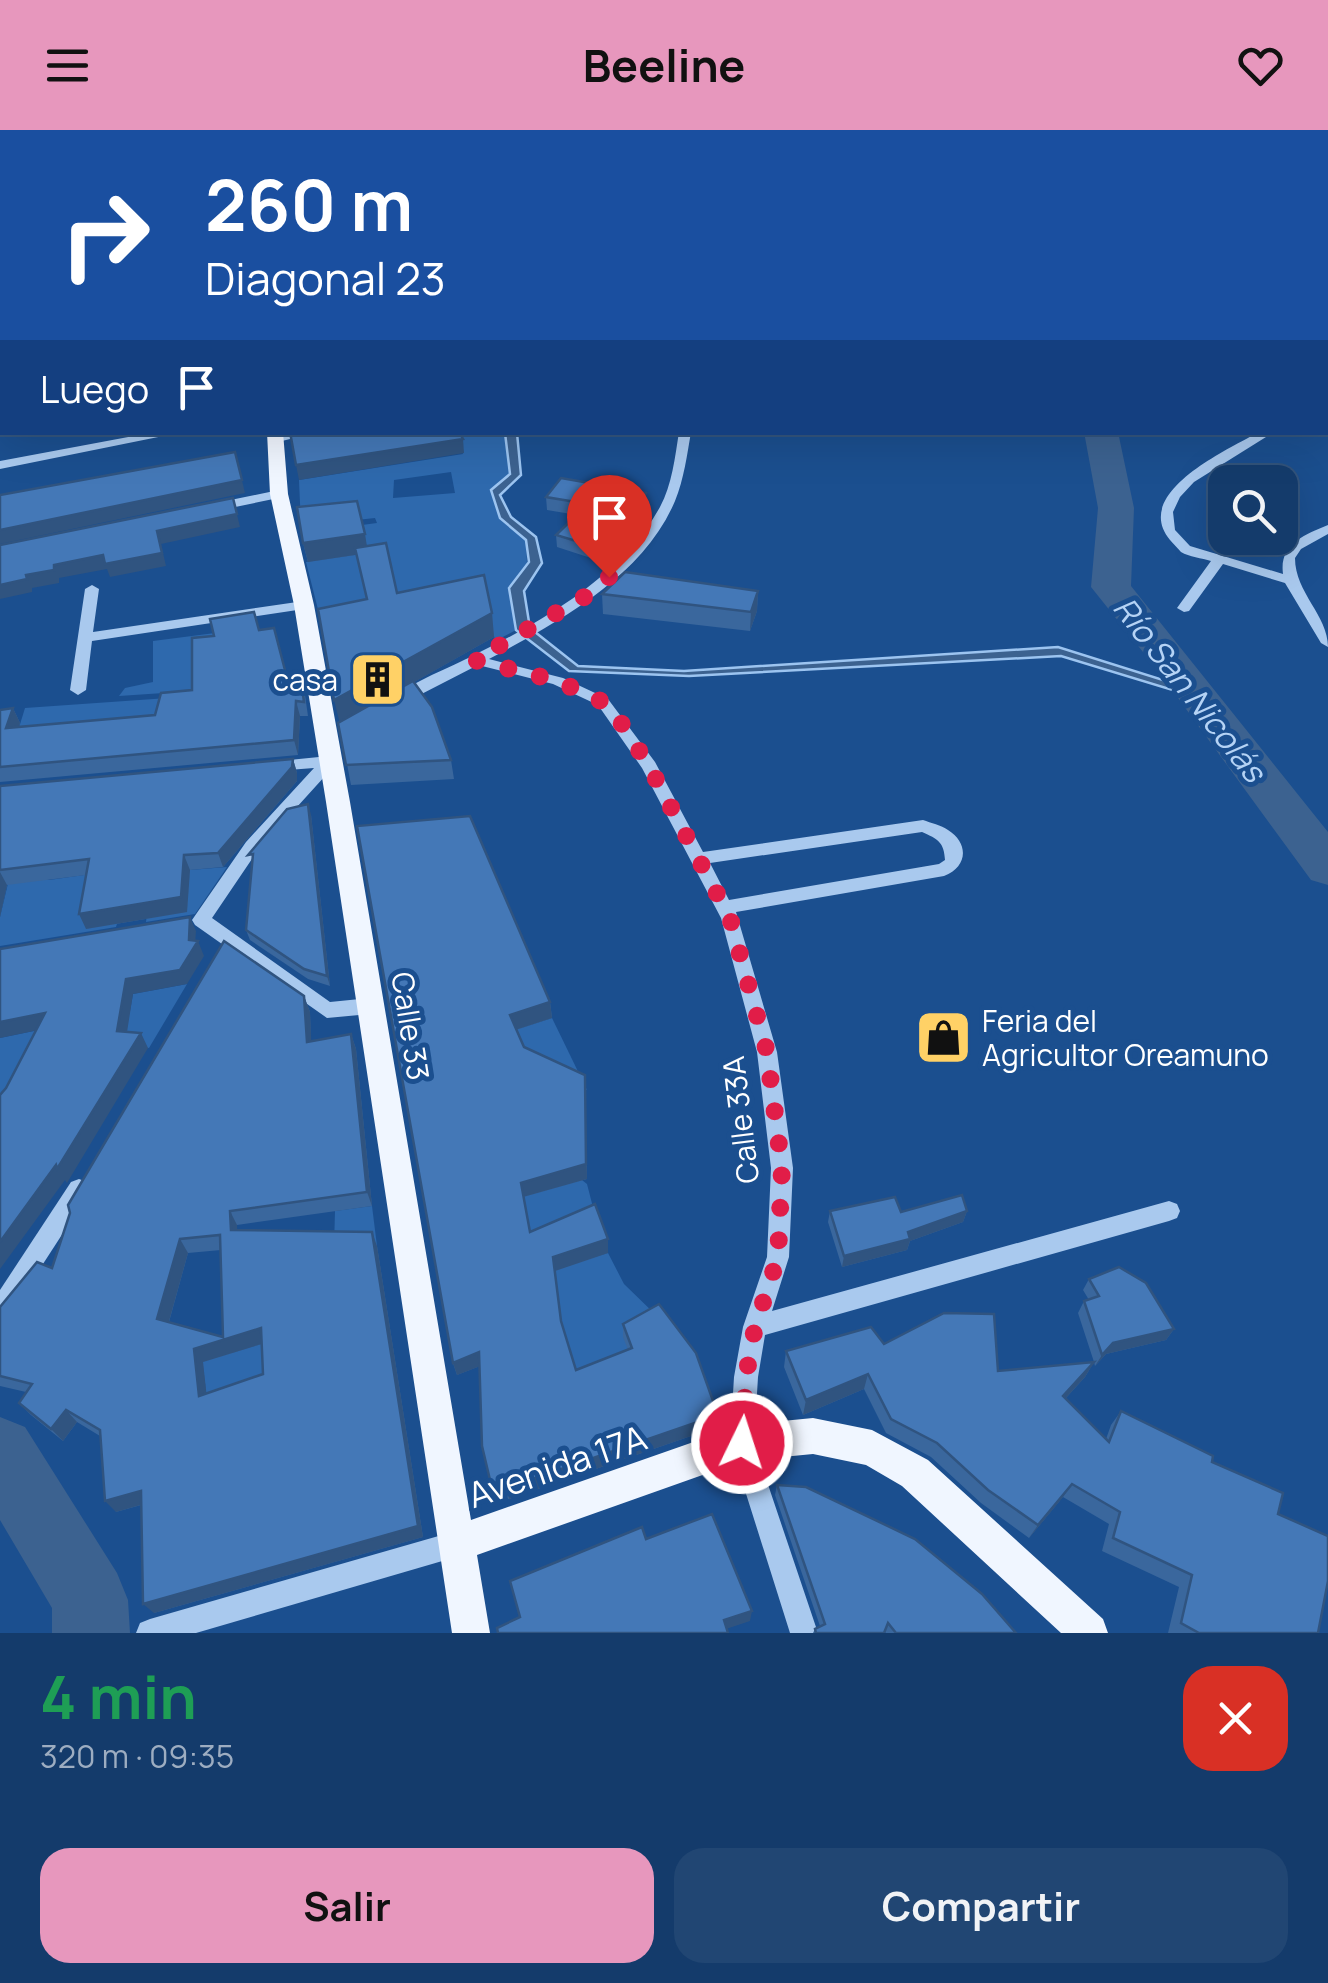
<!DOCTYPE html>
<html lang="es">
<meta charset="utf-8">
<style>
body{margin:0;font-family:Manrope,sans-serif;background:#214673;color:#f1f3f6;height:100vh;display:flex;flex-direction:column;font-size:38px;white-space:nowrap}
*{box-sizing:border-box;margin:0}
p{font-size:32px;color:#9dadc1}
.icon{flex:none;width:55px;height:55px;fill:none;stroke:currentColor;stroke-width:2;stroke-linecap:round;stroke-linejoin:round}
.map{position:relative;height:1503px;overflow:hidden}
.side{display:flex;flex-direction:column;background:#143b6b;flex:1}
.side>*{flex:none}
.hud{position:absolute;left:0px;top:0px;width:1330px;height:305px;box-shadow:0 10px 40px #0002,0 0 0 2px #33557e;background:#1a4fa0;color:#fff;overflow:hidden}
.fabs{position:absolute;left:1208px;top:335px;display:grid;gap:20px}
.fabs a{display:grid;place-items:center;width:90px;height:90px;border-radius:20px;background:#143b6b;box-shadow:0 10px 40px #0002,0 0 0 2px #33557e;font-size:50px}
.pin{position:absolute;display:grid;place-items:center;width:85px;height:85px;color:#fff;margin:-102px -42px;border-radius:50% 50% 50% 0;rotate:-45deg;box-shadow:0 0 10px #0007}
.pin .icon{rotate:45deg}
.me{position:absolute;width:110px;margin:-55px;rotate:4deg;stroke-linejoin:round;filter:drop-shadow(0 0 8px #0008)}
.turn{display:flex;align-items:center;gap:35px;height:210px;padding:0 40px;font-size:45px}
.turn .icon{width:130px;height:130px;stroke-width:2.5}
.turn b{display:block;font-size:70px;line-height:85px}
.then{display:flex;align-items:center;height:95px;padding:0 40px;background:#0003;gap:20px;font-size:38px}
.round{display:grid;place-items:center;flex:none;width:105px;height:105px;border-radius:30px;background:#214673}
.overview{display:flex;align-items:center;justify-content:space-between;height:170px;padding:0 40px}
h1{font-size:60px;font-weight:700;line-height:75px;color:#1e9e55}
.primary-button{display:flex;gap:20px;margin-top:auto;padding:20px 40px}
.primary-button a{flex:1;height:115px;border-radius:30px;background:#e797bd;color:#111;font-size:40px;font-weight:700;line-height:115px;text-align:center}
.primary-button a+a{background:#214673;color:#f1f3f6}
header{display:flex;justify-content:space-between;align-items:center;height:130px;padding:0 40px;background:#e797bd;color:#111;font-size:45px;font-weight:700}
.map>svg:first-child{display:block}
.green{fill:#2e69ad;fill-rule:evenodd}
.water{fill:#3c6290;stroke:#9cc4f0;stroke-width:2.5}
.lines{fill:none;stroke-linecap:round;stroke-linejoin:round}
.river{fill:#3c6290;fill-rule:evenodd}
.minor{fill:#a9c9ee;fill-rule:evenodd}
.major{fill:#f0f6ff;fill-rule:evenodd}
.wall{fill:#3a679d;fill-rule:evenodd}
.shaded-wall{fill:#305480}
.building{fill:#4478b7;stroke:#305480;stroke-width:2.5;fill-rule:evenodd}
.route{stroke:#e11d48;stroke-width:18;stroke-dasharray:0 32.4}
.labels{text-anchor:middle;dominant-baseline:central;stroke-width:10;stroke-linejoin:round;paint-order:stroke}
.poi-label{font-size:30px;fill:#fff;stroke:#1b4f8f;text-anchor:end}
.street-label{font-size:30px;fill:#fff;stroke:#1b4f8f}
.water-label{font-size:32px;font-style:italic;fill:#b5d3f5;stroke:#1b4f8f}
.near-street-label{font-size:35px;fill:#fff;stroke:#1b4f8f}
</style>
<header><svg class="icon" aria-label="menu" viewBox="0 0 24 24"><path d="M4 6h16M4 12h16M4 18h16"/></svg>Beeline<svg class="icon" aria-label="heart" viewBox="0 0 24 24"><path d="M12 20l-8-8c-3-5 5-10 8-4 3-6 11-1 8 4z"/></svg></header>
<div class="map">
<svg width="1328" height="1503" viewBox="0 0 1328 1503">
<rect width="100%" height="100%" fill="#1b4f8f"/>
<g class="green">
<path d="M505,303L511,344L491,360L500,388L526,410L527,434L509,458L516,500L495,511L487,470L324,503L306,432L368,423L362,395L377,393L375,388L301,396L299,350L463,324L455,306ZM451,342L455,363L393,368L394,350Z"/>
<polygon points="215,503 223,559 119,566 125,558 153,552 153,511"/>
<polygon points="168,568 161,600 14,614 25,578"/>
<polygon points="227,737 195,784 146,792 148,777 190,740"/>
<polygon points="11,741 49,750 91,744 121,781 116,797 0,816 0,787"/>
<polygon points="187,854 149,918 64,908 130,881 133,864"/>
<polygon points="552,888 587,960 526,933 512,901"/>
<polygon points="53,897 0,991 0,908"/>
<polygon points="531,1010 587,1054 596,1089 575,1133 608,1123 624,1154 659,1188 632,1231 577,1253 513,1070"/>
<polygon points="372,1076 377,1116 334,1116 335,1081"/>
<polygon points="227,1206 231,1223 268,1212 270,1257 208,1278 200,1211"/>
</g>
<polygon class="water" points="505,303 517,303 521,345 500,365 511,387 536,407 542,433 524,461 530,498 578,536 684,541 1058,517 1195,560 1202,569 1061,526 689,546 569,541 516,500 509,458 529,432 526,410 500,388 491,360 510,344"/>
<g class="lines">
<g class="river">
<polygon points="1084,302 1118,302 1134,378 1131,456 1328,702 1328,755 1311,750 1159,542 1091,457 1098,378"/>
<polygon points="0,1287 25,1297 117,1443 128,1470 130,1503 52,1503 52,1478 0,1390"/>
</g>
<g class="minor">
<rect x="644" y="0" width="8" height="2"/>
<rect x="0" y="266" width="2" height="6"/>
<polygon points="1328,295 1328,304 1324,302 1328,302"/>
<polygon points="155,302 183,302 0,339 0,331"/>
<polygon points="290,302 318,302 274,313 268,309"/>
<path d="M679,302H691C687,325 684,349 675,371C643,447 558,492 489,529L563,548L608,569L655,632L703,722L923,690C931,693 941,695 948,700C969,713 968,737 944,746L736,782L777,922L793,1038L789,1127L772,1181L1169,1071L1177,1074L1180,1081L1177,1088L1169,1091L765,1205L758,1247L754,1313L818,1503H790L730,1313L734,1247L743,1197L767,1127L771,1038L757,922L721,788L642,638L598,575L553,554L478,535L406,572L401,574L393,569C414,550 450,538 474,525C543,491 621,447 660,377C672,355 675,327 679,302ZM922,702C938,709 944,712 945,730L939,734L729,770L710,733Z"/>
<path d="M1259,302H1274L1194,352L1180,367L1173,382L1175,400L1190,416L1283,444C1279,414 1304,405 1328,395V404L1301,419L1295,428C1295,463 1328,485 1328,517L1321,513L1285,453L1223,434L1189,481L1184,482L1177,478L1211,431C1202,428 1189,427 1181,422C1180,421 1171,411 1170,410C1131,363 1227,320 1259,302Z"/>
<polygon points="279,360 285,364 283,367 211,382 205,378 211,374"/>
<polygon points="92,455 99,459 93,502 304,471 311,475 304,479 92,511 86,560 78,565 70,560 85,459"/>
<polygon points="329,626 337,631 335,635 258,720 212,788 330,872 370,868 377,871 380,876 377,881 370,884 327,888 195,795 192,790 246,712 314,638 275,641 269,640 267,636 269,632"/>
<polygon points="79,1049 87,1052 90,1059 87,1066 8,1188 0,1191 0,1160 71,1052"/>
<polygon points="456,1401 465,1405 469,1414 465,1423 456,1427 196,1503 136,1503 140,1493 150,1489"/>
</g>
<polygon class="major" points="267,302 283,302 288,364 314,475 350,672 471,1390 742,1295 813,1288 872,1300 928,1330 1103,1489 1108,1503 1061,1503 902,1356 866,1335 813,1324 742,1331 477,1425 490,1503 452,1503 326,672 294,475 270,364"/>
</g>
<g class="wall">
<polygon points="646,363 646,376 639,395 626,393 627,403 597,430 557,417 556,405 577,385 547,380 546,367"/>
<polygon points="303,413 367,416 397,463 492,483 494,507 414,552 451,630 454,649 351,655 339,592 366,469 356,425 308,432"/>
<polygon points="758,461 757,481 750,501 603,484 602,464"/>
<polygon points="259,500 286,544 304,558 308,586 300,586 298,625 0,652 0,580 13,578 20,593 19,597 155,585 192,560"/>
<polygon points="293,629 297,643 297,651 223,737 190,740 187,782 86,799 86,745 7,755 0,787 0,656"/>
<polygon points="311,685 330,856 308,849 250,810 246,800"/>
<polygon points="357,696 550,872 552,888 516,900 524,917 585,945 587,1049 523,1067 530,1102 608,1109 608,1123 555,1141 561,1192 576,1240 628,1220 623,1207 623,1194 718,1285 717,1297 509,1369 493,1362 490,1350 480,1236 457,1245 453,1233"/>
<path d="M304,866L310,882L311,911L351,904L356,919L372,1076L237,1095V1101L377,1116L423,1407L154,1483L141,1375L116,1382L100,1306L77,1292L63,1311L31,1285L19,1273L26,1262L0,1256V1177L52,1138ZM221,1120L223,1207L169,1192L188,1123ZM262,1214L263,1244L206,1264L203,1232Z"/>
<polygon points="830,1081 901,1082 967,1081 963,1092 910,1111 907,1120 842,1137 828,1092"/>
<polygon points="1089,1149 1174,1199 1166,1210 1106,1224 1095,1236 1094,1232 1085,1247 1065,1269 1106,1309 1111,1295 1121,1281 1212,1332 1278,1384 1318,1503 1168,1503 1179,1457 1102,1421 1109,1394 1063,1367 1029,1408 981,1373 931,1327 886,1303 864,1259 803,1285 784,1237 786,1221 884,1214 998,1241 1094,1232 1078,1183 1084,1171 1089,1170 1083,1160"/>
<polygon points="777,1355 1016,1503 886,1503 885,1502 884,1503 813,1503 815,1499 820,1496 775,1365"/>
</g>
<g class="shaded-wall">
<polygon points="455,302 486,302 455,306"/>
<polygon points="463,309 464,323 299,350 296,335"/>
<polygon points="235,322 245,363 0,414 0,400"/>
<polygon points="646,363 646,376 639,395 638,382"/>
<polygon points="233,368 240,397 161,414 166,436 110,447 107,439 59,448 59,453 32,458 32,462 0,469 0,455 157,401"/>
<polygon points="626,390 627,403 597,430 596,417"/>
<polygon points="365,404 368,423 308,432 303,413"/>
<polygon points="758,461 757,481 750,501 751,482"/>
<polygon points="492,483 494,507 340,594 334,570"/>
<polygon points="296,571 300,586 298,625 294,610"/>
<polygon points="13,578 20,593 14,613 6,598"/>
<polygon points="293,629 297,643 297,651 223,737 218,723"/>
<polygon points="308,674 311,685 330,856 327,846"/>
<polygon points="184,725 190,740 187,782 86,799 79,784"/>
<polygon points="0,742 7,755 0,787"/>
<polygon points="190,787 196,801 195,815 198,811 204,826 187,854 133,864 125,915 117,901 126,849 189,810"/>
<polygon points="304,866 310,882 312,927 307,912"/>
<polygon points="550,872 552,888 512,901 510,885"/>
<polygon points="45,883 53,897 0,908 0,892"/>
<polygon points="141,903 148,918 67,1053 65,1050 0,1139 0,1112"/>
<polygon points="351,904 356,919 372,1076 367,1062"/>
<polygon points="585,945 587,1049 523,1067 521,1053"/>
<polygon points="230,1081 237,1095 238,1115 231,1100"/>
<polygon points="967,1081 963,1092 910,1111 907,1120 842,1137 844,1126"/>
<polygon points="372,1102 377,1116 423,1407 154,1483 143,1474"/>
<polygon points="180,1109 188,1123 166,1202 157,1189"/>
<polygon points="608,1109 608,1123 555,1141 553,1127"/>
<polygon points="261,1198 268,1212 203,1232 208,1278 199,1266 194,1219"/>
<polygon points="1174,1199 1166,1210 1106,1224 1095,1236 1102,1225 1113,1213"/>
<polygon points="479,1222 483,1235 457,1245 453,1233"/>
<polygon points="1094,1232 1085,1247 1054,1281 1063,1266"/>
<polygon points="868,1244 864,1259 803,1285 806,1270"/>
<polygon points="66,1280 77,1292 63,1311 51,1299"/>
<polygon points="718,1285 717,1297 509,1369 506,1358"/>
<polygon points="1072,1354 1063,1367 1029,1408 1038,1395"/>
<polygon points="141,1361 151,1372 116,1382 105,1371"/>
<polygon points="752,1481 750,1491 723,1500 724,1490"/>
</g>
<g class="building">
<polygon points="730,0 765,0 778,2 726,2"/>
<polygon points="290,302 459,302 463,309 296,335"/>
<polygon points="235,322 242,350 0,400 0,365"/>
<polygon points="561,348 646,363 638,382 623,380 615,387 626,390 596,417 556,405 588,374 546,367"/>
<polygon points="233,368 237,384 157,401 162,423 105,434 103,425 54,435 54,440 26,445 27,449 0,455 0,415"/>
<polygon points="357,371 365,404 303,413 297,377"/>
<polygon points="386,413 397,463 484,445 492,483 334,570 318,479 367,469 355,418"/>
<polygon points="625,442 758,461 751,482 602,464"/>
<polygon points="254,482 259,500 274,498 286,544 300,543 304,572 296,571 294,610 0,637 0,580 13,578 6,598 155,585 161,563 192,560 192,508 214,506 210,489"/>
<polygon points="413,551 432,577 451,630 346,635 338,593"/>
<polygon points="293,629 292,637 218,723 184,725 181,767 79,784 89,729 0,740 0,656"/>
<polygon points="308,674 327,846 304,839 246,800 253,724 248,725 287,679"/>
<polygon points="470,686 550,872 510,885 524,917 585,945 586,1034 521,1053 530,1102 595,1074 608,1109 553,1127 561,1191 576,1240 632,1218 623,1194 659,1174 696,1223 718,1285 506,1358 490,1350 482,1316 479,1222 453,1233 357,696"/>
<polygon points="190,787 189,810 198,811 180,840 126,849 117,901 141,903 57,1039 56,1035 0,1112 0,965 6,958 45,883 0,892 0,819"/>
<path d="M224,811L304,866L307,912L351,904L367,1062L230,1081L231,1100L372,1102L418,1396L143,1474L141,1361L105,1371L100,1300L66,1280L51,1299L19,1273L32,1254L0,1246V1177L37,1132L52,1138L70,1083L68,1075ZM220,1105L223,1207L157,1189L180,1109ZM261,1198L263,1244L199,1266L194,1219Z"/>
<polygon points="962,1065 967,1081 908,1102 910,1109 844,1126 830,1081 895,1067 901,1082"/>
<polygon points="1119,1137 1146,1153 1174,1199 1113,1213 1102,1225 1084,1171 1099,1166 1089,1149"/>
<polygon points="944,1183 994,1184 998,1241 1094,1232 1063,1266 1109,1312 1121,1281 1213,1326 1212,1332 1283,1363 1278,1384 1328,1406 1328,1451 1318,1503 1199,1503 1181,1493 1192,1445 1113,1408 1120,1382 1072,1354 1038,1395 988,1360 937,1313 891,1289 868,1244 806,1270 786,1221 871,1197 884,1214"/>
<polygon points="777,1355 806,1357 915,1409 982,1464 1016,1503 896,1503 888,1493 884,1503 816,1503 815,1499 825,1494"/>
<polygon points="712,1384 752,1481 724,1490 728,1503 498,1503 497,1498 520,1487 510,1451 642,1397 646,1409"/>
</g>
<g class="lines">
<polyline class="route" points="609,447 593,462 474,530 558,551 603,572 618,588 649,636 730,788 767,922 782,1038 778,1127 755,1197 746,1246 742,1313"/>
</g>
<defs>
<symbol id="building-square" viewBox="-11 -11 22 22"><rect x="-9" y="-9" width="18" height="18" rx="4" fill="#ffd166" stroke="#1b4f8f"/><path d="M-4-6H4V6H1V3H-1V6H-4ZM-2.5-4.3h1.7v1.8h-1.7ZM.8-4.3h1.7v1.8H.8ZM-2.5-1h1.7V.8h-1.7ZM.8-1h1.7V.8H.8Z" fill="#111"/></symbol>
<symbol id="shop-square" viewBox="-11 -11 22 22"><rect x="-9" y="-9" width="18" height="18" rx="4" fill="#ffd166" stroke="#1b4f8f"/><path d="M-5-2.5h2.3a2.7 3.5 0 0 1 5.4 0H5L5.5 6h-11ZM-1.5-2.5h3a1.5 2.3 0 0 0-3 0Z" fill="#111"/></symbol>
</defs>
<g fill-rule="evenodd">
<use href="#building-square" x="346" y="518" width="63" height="63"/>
<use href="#shop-square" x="912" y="876" width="63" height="63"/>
</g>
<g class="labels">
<g class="poi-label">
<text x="338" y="549">casa</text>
<text x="982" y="890" text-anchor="start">Feria del<tspan x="982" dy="34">Agricultor Oreamuno</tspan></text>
</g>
<g class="street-label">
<text transform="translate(411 896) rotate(81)">Calle 33</text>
<text transform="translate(740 990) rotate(-97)">Calle 33A</text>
</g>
<g class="water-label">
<text transform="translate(1190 559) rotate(52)">Río San Nicolás</text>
</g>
<g class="near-street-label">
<text transform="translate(557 1336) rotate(-19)">Avenida 17A</text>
</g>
</g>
</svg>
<div class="fabs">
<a><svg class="icon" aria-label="search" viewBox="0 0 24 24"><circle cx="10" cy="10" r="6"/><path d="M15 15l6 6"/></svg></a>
</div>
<div class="pin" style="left:609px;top:447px;background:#d93025"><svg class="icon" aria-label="arrive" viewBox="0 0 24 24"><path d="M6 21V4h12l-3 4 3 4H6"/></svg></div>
<svg class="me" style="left:742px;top:1313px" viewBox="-20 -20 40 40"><circle r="17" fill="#e11d48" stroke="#fff" stroke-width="3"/><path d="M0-11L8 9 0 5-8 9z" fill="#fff"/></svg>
<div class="hud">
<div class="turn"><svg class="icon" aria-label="right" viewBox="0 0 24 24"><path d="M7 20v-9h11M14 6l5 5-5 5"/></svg><div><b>260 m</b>Diagonal 23</div></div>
<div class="then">Luego<svg class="icon" aria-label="arrive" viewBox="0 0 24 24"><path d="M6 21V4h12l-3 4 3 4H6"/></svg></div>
</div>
</div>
<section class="side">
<div class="overview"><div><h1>4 min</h1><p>320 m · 09:35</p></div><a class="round" style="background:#d93025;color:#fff"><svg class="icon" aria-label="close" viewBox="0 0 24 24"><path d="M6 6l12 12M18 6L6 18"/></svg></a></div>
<div class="primary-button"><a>Salir</a><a>Compartir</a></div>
</section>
